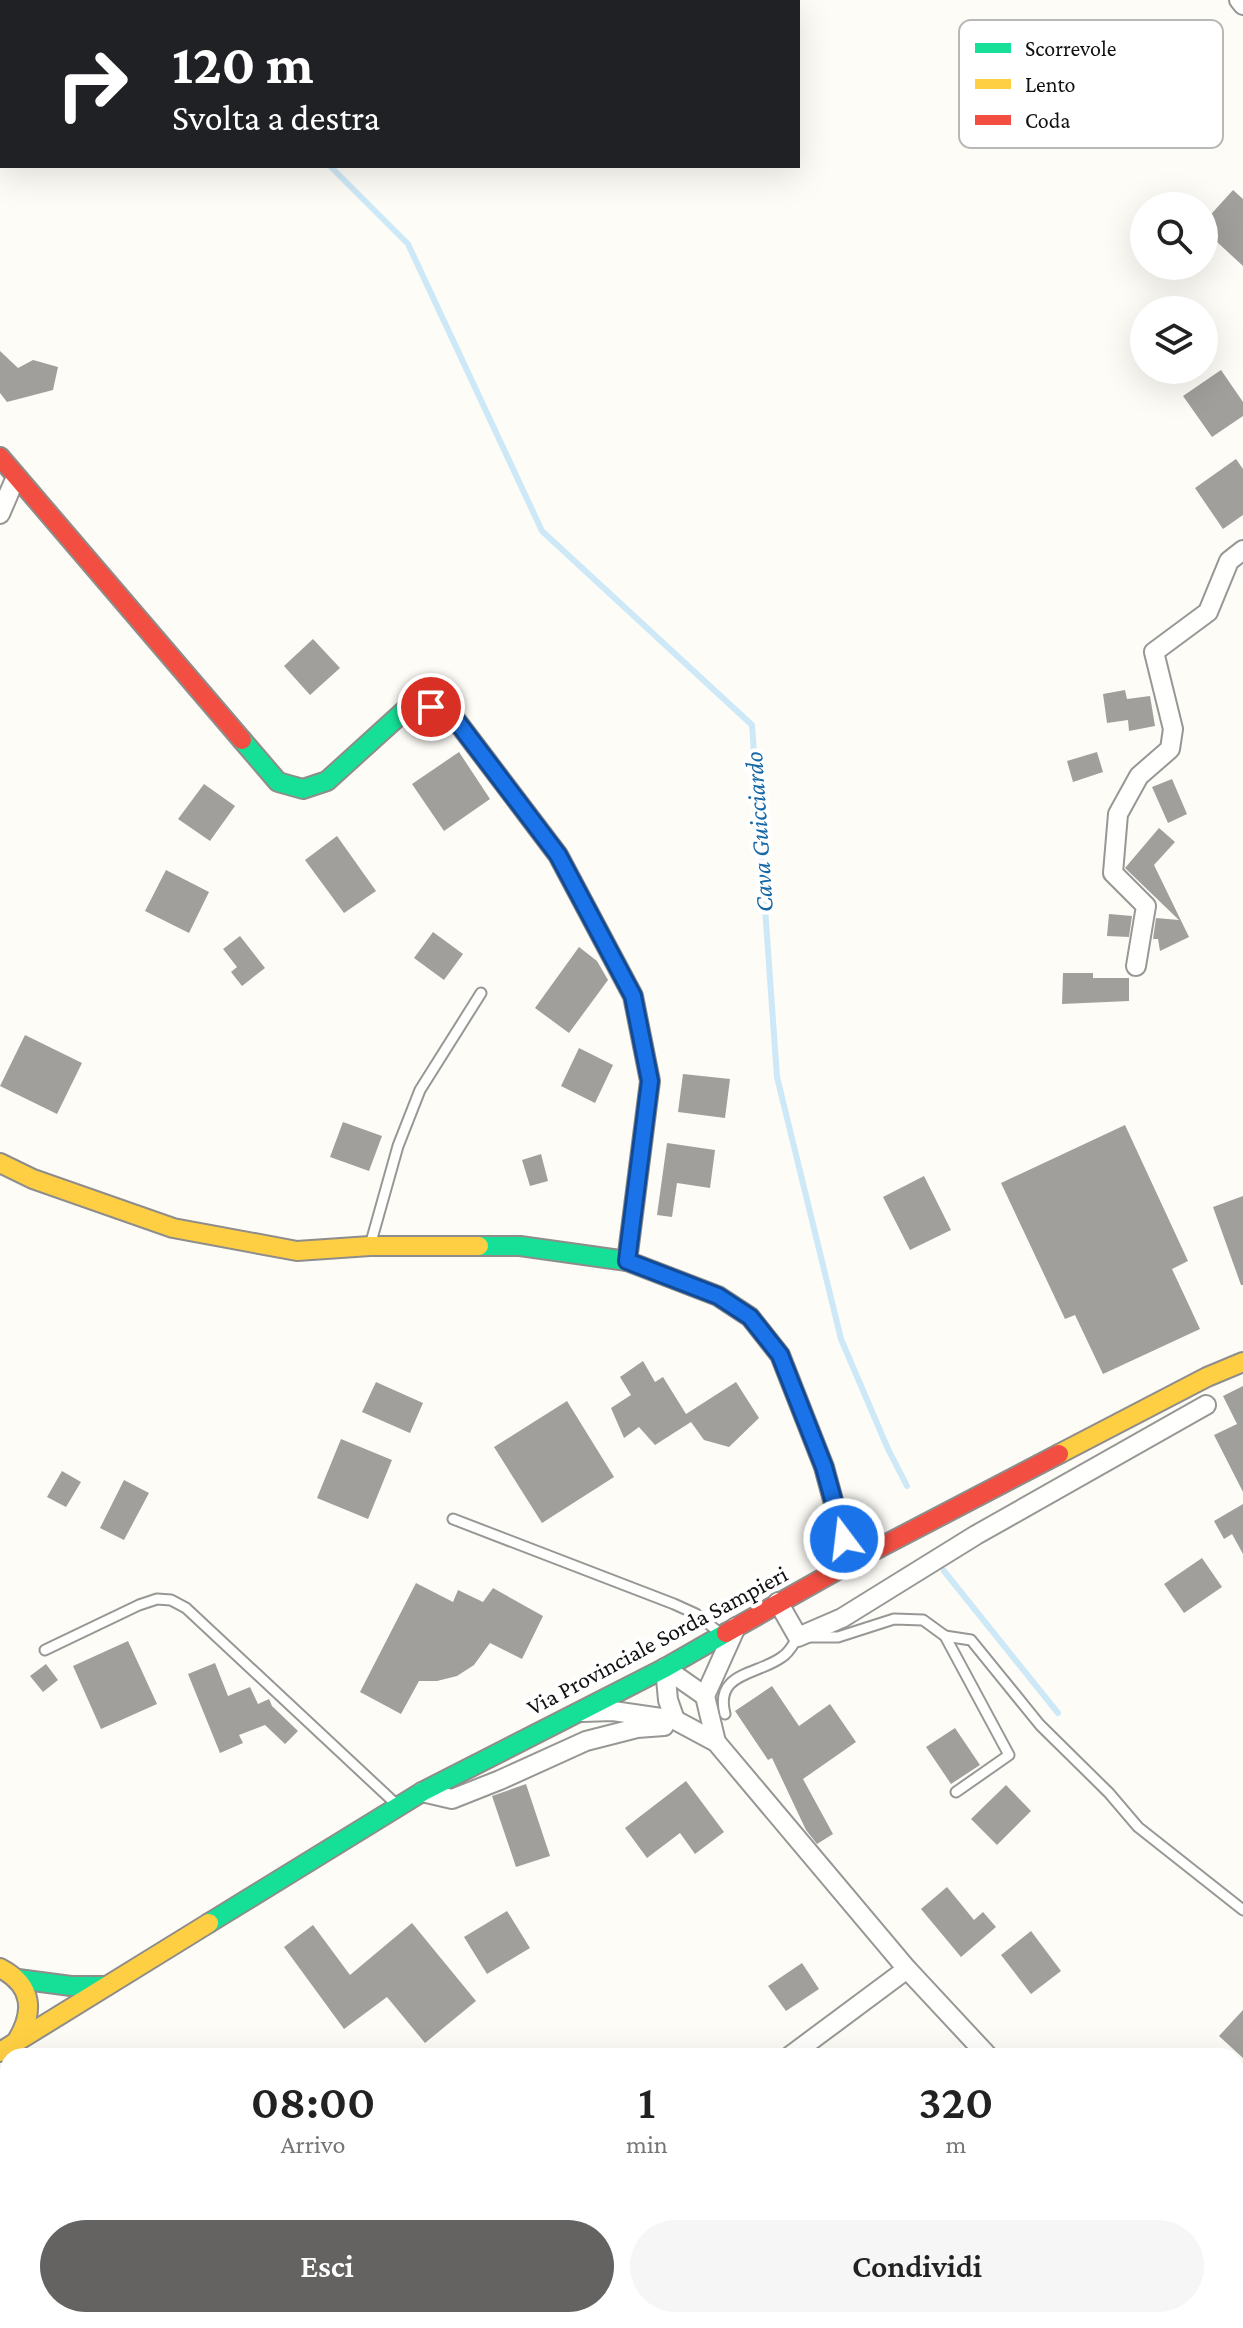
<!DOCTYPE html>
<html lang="it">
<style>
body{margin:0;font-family:"Crimson Pro",serif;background:#f6f6f6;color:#222;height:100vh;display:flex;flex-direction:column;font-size:30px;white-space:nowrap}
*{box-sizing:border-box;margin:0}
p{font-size:26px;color:#767676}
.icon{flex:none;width:44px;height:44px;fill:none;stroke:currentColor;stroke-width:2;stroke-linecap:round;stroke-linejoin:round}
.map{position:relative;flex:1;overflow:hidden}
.sheet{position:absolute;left:0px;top:2048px;width:1244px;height:280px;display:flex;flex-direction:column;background:#fff;border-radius:24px 24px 0 0;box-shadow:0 8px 32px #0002}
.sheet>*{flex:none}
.banner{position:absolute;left:0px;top:0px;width:800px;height:168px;box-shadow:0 8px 32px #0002;background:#202124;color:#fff;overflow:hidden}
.tools{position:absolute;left:1130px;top:192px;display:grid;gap:16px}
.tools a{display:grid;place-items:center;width:88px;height:88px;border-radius:50%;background:#fff;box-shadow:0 8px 32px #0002;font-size:40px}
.pin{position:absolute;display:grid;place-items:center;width:68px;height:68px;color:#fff;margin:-34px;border:4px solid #fff;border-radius:50%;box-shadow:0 2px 8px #0007}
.me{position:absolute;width:88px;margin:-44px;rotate:345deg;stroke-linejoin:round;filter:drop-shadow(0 0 6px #0008)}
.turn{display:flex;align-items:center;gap:28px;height:168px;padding:0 40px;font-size:36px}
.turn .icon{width:104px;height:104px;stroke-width:2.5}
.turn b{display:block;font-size:56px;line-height:68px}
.eta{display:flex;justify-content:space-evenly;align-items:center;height:136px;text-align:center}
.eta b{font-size:48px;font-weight:600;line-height:56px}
.primary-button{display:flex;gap:16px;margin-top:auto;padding:16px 40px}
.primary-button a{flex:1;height:92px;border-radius:48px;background:#646362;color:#fff;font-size:32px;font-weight:600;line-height:92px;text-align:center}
.primary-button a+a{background:#f6f6f6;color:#222}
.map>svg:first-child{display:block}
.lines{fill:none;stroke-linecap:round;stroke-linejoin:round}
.stream{stroke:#cde8f7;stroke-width:6}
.building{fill:#a19f9c}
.lane-casing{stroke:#979795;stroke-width:13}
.street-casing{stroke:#979795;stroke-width:22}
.fast-casing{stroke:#8e8d8b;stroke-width:22}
.slow-casing{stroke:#8e8d8b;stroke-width:22}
.jam-casing{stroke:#8e8d8b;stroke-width:22}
.lane{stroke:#fffffe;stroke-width:9}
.street{stroke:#fffffe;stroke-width:18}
.fast{stroke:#16e098;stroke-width:18}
.slow{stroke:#ffcf43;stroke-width:18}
.jam{stroke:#f24e42;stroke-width:18}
.route-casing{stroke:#114b97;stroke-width:20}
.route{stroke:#1a73e8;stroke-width:14}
.labels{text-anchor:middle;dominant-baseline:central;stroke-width:8;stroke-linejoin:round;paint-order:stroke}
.street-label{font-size:24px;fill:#111;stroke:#fff}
.water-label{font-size:26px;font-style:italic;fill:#1768a6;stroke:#fff}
.key{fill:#fff;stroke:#b8b8b8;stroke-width:2}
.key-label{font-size:22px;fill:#111}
</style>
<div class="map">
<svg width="1243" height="2328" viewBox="0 0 1243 2328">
<rect width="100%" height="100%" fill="#fdfcf7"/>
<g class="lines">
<g class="stream">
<polyline points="164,0 166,2"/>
<polyline points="330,166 408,244 542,531 752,725 777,1077 841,1339 888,1449 907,1486"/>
<polyline points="944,1571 1058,1713"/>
</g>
</g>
<g class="building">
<polygon points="1233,190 1243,199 1243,266 1204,230 1204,222"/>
<polygon points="0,351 18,368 33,360 58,367 53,390 7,402 0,393"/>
<polygon points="1221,370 1243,402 1243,416 1212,437 1183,396"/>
<polygon points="1236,459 1243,469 1243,515 1223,529 1195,488"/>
<polygon points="313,639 340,668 310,695 284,666"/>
<polygon points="1125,690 1127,699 1150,696 1155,726 1129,731 1128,720 1107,723 1103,694"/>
<polygon points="459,752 490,799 444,831 412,784"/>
<polygon points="1097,752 1103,772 1073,782 1067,761"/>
<polygon points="1172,779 1187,814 1168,823 1152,787"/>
<polygon points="204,784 235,806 210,841 178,819"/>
<polygon points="1159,828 1175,842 1154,865 1189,937 1160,951 1158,939 1153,939 1156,918 1179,920 1125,868"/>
<polygon points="337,836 376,891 344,913 305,860"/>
<polygon points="166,870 209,892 189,933 145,911"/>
<polygon points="1109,914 1132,916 1129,937 1107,936"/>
<polygon points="433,932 463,954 444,980 414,958"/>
<polygon points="240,936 265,968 242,986 231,972 237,967 223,949"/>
<polygon points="579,947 597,961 608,980 569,1033 535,1008"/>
<polygon points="1063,973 1093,973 1093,978 1129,978 1129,1001 1062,1004"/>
<polygon points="25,1035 82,1063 57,1114 0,1086"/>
<polygon points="579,1048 613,1065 595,1103 561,1086"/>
<polygon points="683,1074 730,1079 725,1118 678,1112"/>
<polygon points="343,1122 382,1136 369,1171 330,1157"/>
<polygon points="1125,1125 1188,1261 1172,1269 1200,1329 1103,1374 1075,1315 1065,1319 1001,1183"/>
<polygon points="667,1143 715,1150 710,1188 677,1183 672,1217 657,1215"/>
<polygon points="541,1154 548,1181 530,1186 522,1160"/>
<polygon points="924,1176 951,1230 910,1250 883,1197"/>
<polygon points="1243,1196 1243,1285 1241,1285 1213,1207"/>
<polygon points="643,1361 655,1382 663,1377 686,1414 736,1382 759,1418 729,1447 704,1440 691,1422 655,1445 639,1427 624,1438 611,1408 631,1395 620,1377"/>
<polygon points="376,1382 423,1403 410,1433 362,1412"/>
<polygon points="1243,1386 1243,1492 1214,1435 1237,1424 1223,1396"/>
<polygon points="567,1401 614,1477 542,1523 494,1447"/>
<polygon points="341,1439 392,1460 368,1519 317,1498"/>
<polygon points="62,1471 81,1482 66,1507 47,1497"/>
<polygon points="124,1480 149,1493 124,1540 100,1528"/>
<polygon points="1243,1504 1243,1554 1232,1534 1224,1539 1214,1521"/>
<polygon points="1202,1558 1222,1587 1184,1613 1164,1584"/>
<polygon points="416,1583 453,1602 458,1590 483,1602 493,1588 543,1616 522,1659 490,1643 474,1665 457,1676 437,1681 419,1681 401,1714 360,1692"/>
<polygon points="128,1641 157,1704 101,1729 73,1666"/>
<polygon points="215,1663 228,1696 250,1687 258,1704 269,1699 272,1706 298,1731 285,1744 265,1725 239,1735 243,1743 220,1753 188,1674"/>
<polygon points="46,1664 58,1680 43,1692 30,1676"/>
<polygon points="772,1686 799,1726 830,1704 856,1742 803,1779 833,1834 817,1844 806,1830 772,1758 768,1760 735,1711"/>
<polygon points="955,1728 980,1765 951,1784 926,1747"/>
<polygon points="686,1781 724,1832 695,1854 680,1833 647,1858 625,1828"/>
<polygon points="526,1784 550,1856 516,1867 492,1796"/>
<polygon points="1006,1785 1031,1811 997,1845 971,1819"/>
<polygon points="947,1887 974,1920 983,1912 996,1927 961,1957 921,1909"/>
<polygon points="507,1911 530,1948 487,1974 464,1937"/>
<polygon points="412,1923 476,2001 425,2043 387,1997 344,2029 284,1947 313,1925 350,1975"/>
<polygon points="1031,1931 1061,1971 1031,1994 1001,1955"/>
<polygon points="802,1963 819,1989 786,2011 768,1986"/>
<polygon points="1243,2010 1243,2058 1219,2036"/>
</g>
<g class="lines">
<defs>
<g id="lane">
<polyline points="371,1242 398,1146 420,1090 481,993"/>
<polyline points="453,1519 674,1604 696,1614 720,1633"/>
<polyline points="945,1636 971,1640 1040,1725 1109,1793 1138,1827 1243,1910"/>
<polyline points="45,1650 139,1605 157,1599 171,1600 186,1608 396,1804"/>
<path d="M725,1714C714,1672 758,1675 782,1657C789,1653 794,1643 798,1637H838L894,1619L923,1620L945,1636L1009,1755L956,1792"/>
</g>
<g id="street">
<polyline points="1239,0 1243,5"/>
<polyline points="0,514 16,477"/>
<polyline points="1136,966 1146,906 1113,873 1118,814 1139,776 1170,749 1173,729 1154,652 1208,612 1229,561 1243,550"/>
<polyline points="778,1602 798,1637 842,1618 976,1535 1206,1405"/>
<polyline points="665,1668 668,1700 675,1720"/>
<polyline points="665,1668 705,1696"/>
<polyline points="582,1712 613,1711 675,1720 716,1742 907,1969 988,2056"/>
<polyline points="716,1742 705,1696 736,1627"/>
<polyline points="422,1792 452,1799 500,1780 586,1741 637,1728 664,1726"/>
<polyline points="790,2056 907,1969"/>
<polyline points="994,2328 998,2320"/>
</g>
<g id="fast">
<polyline points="242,740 278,782 303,789 327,781 413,703 449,711 558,855 633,996 650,1081 627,1261"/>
<polyline points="479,1246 520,1246 627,1261 718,1296 750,1317 780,1355 824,1467 850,1563"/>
<polyline points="209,1923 422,1792 665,1668 726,1633"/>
<polyline points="18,1979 71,1986 106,1986"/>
</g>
<g id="slow">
<polyline points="0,1163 33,1179 173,1228 297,1251 370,1246 479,1246"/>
<polyline points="1059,1454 1207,1377 1243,1362"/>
<path d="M0,1968C33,1985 35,2012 16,2042"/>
<polyline points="0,2052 209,1923"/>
</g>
<g id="jam">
<polyline points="0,457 242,740"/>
<polyline points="726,1633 850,1563 1059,1454"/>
</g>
</defs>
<use href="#lane" class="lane-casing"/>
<use href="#street" class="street-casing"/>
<use href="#fast" class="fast-casing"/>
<use href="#slow" class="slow-casing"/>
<use href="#jam" class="jam-casing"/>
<use href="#lane" class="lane"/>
<use href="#street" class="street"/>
<use href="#fast" class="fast"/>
<use href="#slow" class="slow"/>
<use href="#jam" class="jam"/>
</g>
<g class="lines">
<defs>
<polyline id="route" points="431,707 449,711 558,855 633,996 650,1081 627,1261 718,1296 750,1317 780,1355 824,1467 844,1539"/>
</defs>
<use href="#route" class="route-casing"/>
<use href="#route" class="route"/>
</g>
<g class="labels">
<g class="street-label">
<text transform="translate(657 1640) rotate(-28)">Via Provinciale Sorda Sampieri</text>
</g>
<g class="water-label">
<text transform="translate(759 832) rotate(-94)">Cava Guicciardo</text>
</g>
</g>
<rect x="959" y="20" width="264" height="128" rx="12" class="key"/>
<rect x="975" y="43" width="36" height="10" fill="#16e098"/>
<rect x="975" y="79" width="36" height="10" fill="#ffcf43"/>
<rect x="975" y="115" width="36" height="10" fill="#f24e42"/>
<g class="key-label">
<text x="1025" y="56">Scorrevole</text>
<text x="1025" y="92">Lento</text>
<text x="1025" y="128">Coda</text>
</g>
</svg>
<div class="tools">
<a><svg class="icon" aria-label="search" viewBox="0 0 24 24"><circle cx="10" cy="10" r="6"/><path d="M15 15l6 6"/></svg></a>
<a><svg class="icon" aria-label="layers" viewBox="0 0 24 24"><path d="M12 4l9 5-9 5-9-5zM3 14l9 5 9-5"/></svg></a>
</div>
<div class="pin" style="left:431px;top:707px;background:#d93025"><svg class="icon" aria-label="arrive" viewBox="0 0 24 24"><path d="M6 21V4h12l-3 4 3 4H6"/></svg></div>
<svg class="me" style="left:844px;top:1539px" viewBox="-20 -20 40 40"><circle r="17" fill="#1a73e8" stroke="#fff" stroke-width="3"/><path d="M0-11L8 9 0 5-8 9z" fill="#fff"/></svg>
<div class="banner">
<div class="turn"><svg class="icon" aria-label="right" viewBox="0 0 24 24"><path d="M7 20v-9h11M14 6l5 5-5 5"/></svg><div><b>120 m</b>Svolta a destra</div></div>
</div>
<section class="sheet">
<div class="eta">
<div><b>08:00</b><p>Arrivo</p></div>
<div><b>1</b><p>min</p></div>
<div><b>320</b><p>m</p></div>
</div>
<div class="primary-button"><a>Esci</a><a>Condividi</a></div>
</section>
</div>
